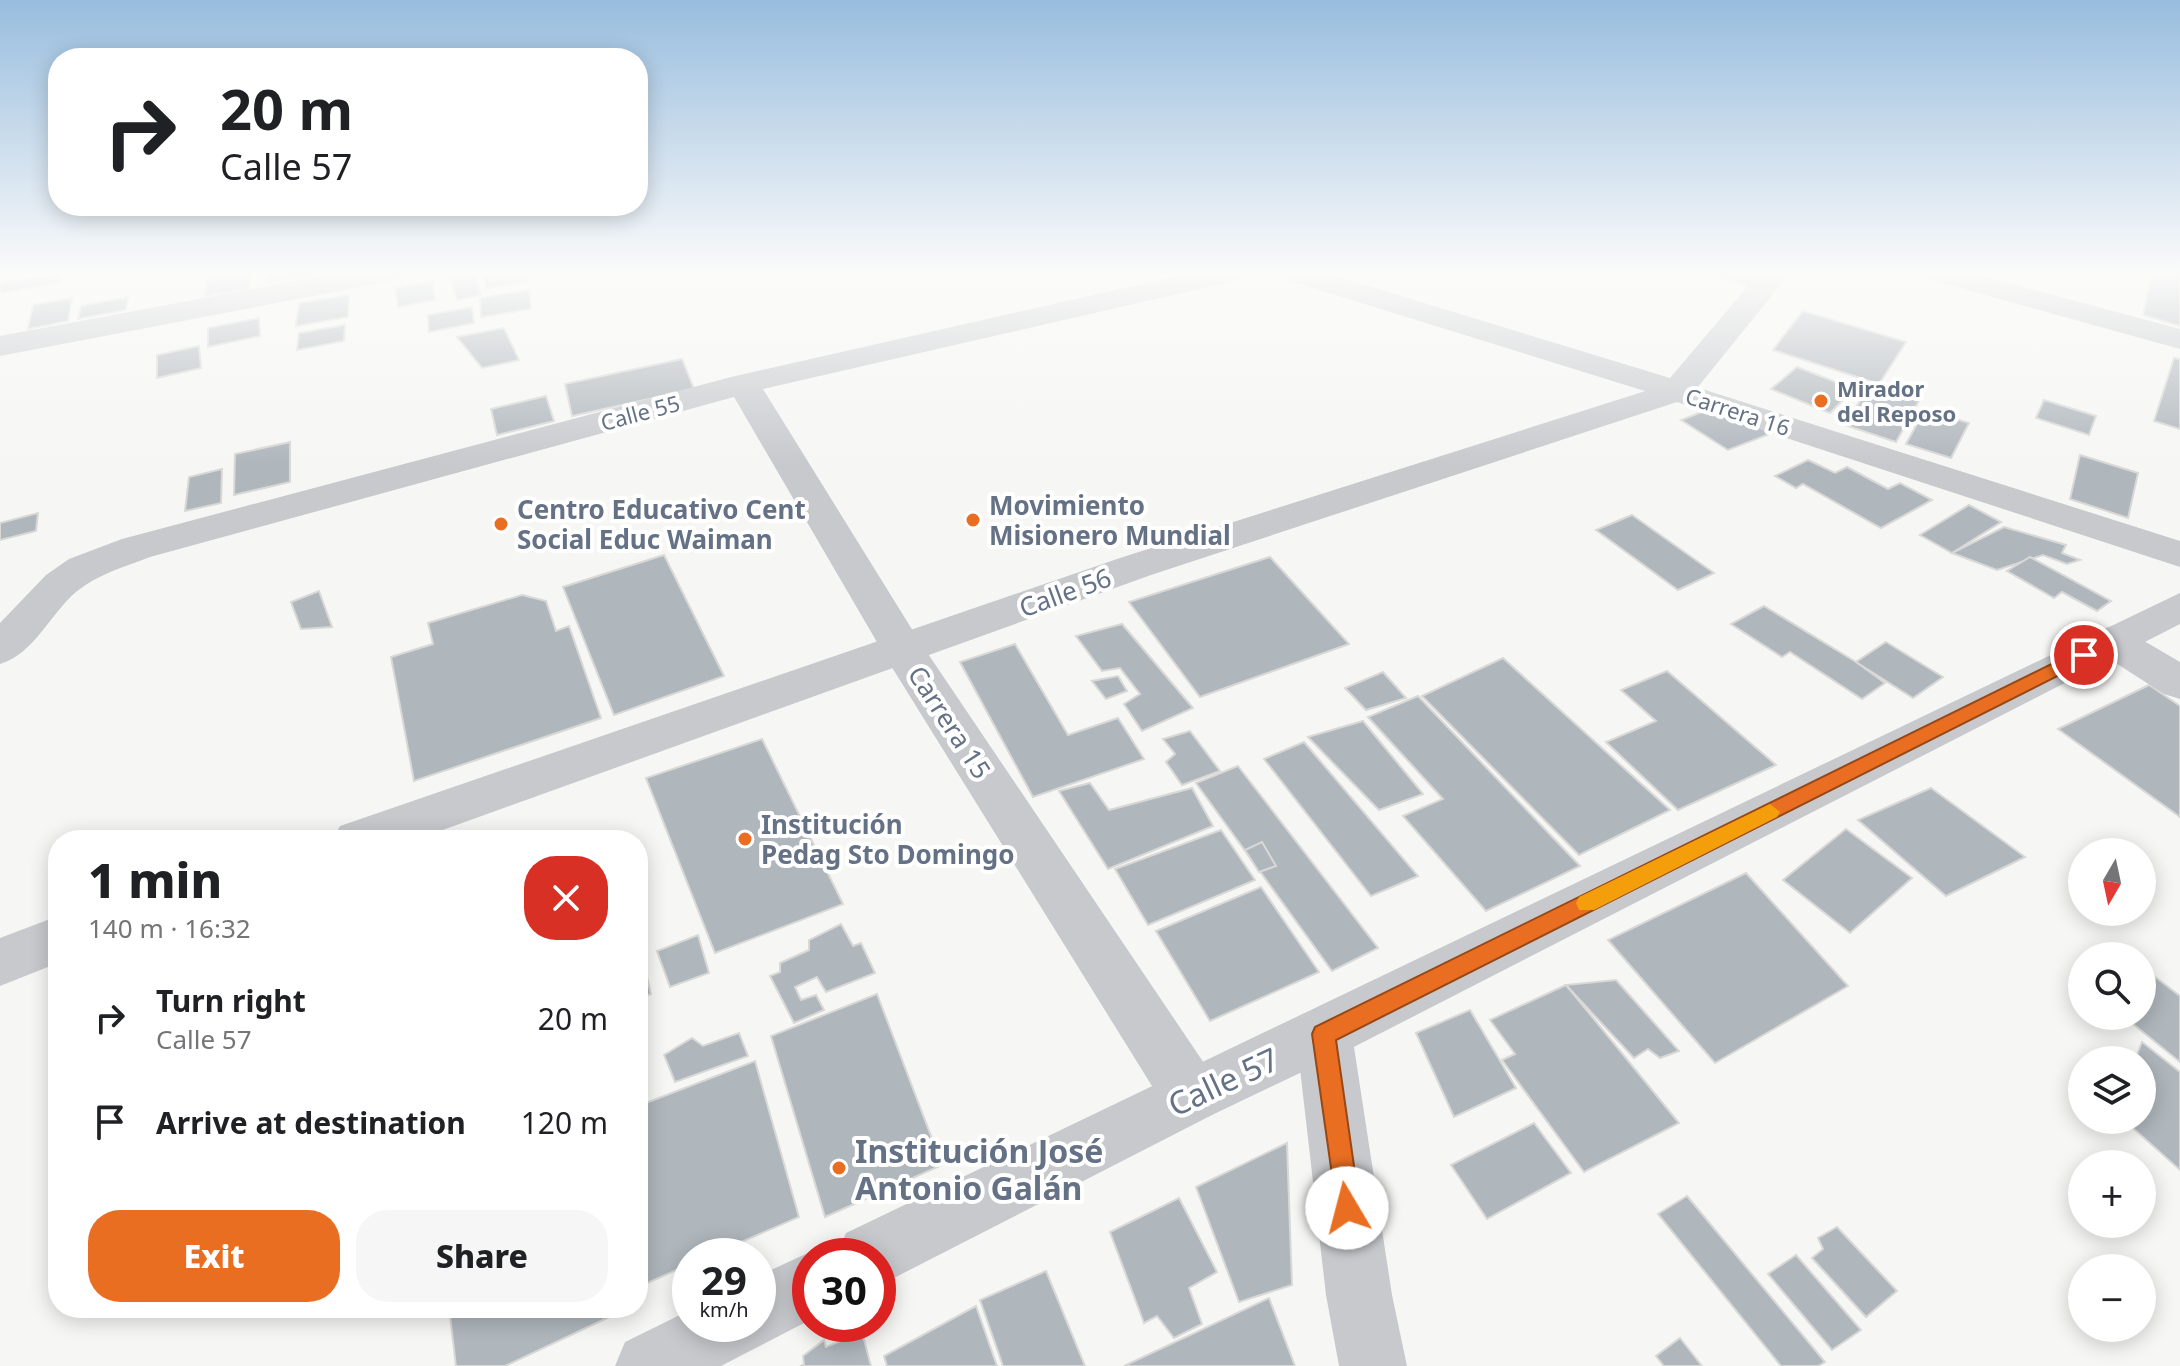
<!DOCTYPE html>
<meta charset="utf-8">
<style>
body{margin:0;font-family:"Noto Sans",sans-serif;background:#f6f6f6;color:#202124;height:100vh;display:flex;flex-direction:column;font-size:30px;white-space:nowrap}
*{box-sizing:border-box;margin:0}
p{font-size:26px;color:#757577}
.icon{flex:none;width:44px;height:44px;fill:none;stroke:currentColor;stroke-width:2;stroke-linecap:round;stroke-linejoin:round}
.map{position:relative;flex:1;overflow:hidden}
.details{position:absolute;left:48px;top:830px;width:600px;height:488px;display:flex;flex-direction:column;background:#fff;border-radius:32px;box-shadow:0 4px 20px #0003}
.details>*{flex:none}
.top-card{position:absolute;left:48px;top:48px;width:600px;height:168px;border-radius:32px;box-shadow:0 4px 20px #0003;background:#fff;color:#202124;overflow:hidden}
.needle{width:52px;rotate:189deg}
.buttons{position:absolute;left:2068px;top:838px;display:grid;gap:16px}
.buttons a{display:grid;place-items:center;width:88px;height:88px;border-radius:50%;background:#fff;box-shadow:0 4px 20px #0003;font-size:40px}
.speed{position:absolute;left:672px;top:1238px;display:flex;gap:16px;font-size:40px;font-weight:700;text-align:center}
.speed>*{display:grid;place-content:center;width:104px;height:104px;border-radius:50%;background:#fff;box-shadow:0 4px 20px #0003;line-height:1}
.speed small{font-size:20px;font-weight:400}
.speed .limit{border:12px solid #d22;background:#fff;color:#111}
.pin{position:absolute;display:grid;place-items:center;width:68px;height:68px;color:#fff;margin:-34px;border:4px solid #fff;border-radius:50%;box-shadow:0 2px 8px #0007}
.me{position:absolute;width:88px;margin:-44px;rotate:352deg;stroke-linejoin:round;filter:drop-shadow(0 0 6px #0008)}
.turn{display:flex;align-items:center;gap:28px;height:168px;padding:0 40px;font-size:36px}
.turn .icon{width:104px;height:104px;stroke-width:2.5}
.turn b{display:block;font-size:56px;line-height:68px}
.round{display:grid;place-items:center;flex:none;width:84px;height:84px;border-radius:32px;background:#f6f6f6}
.headline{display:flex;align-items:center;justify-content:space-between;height:136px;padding:0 40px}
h1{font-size:48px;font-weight:800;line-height:60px}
.primary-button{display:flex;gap:16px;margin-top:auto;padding:16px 40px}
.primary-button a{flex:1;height:92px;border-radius:32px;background:#e96e22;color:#fff;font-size:32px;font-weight:800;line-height:92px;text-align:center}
.primary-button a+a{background:#f6f6f6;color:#202124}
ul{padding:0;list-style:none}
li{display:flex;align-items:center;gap:24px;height:104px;padding:0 40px}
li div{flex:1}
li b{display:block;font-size:30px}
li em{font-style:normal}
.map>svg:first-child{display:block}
.building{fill:#afb6bc;stroke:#d8d8d6;stroke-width:2}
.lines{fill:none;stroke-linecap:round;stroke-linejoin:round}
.minor{fill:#c7c9cd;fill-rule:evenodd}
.tertiary{fill:#c7c9cd;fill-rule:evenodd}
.route{fill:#e96e22;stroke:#974816;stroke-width:2}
.slow{fill:#f59e0b}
.poi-dot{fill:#e96e22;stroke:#fff;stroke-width:3}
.labels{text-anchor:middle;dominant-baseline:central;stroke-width:8;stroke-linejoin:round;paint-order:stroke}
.far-poi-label{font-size:22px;font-weight:bold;fill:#657286;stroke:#fff;text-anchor:start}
.far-street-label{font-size:22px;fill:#657286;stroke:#fff}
.poi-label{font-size:26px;font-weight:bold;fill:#657286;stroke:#fff;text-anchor:start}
.street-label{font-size:26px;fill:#657286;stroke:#fff}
.near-street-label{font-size:32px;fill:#657286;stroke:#fff}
.near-poi-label{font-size:32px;font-weight:bold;fill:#657286;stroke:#fff;text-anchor:start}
</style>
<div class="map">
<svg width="2180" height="1366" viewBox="0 0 2180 1366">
<rect width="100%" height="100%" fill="#f6f7f4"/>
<g class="building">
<polygon points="63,273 60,283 0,293 0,283"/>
<polygon points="210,273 252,273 249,289 205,296"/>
<polygon points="266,273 311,273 311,275 266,283"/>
<polygon points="474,273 481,295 457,300 450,277"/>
<polygon points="484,273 526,273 527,282 485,289"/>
<polygon points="1705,273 1764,273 1754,288"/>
<polygon points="2152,273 2180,273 2180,326 2143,315"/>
<polygon points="432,281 435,300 398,307 395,288"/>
<polygon points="529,290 531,309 481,317 480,298"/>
<polygon points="349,295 348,317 296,326 299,303"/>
<polygon points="128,297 126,310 78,319 81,306"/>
<polygon points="72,298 68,321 28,329 33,305"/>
<polygon points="472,307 474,323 429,332 428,315"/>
<polygon points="1803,311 1906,342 1879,384 1773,350"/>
<polygon points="259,318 260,336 208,347 208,328"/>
<polygon points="345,325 344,341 297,350 299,333"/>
<polygon points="504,328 519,360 482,368 457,337"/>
<polygon points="199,346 201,368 157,378 157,355"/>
<polygon points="2174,358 2180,359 2180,429 2154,421"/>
<polygon points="682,359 694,389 572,416 565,384"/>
<polygon points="1797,367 1854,389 1830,413 1771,389"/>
<polygon points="1871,383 1920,399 1896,442 1845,425"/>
<polygon points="546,396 554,421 497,435 491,409"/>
<polygon points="2044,400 2096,416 2089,435 2036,418"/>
<polygon points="1712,408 1780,430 1728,450 1681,420"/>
<polygon points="1925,409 1969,423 1951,458 1906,444"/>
<polygon points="290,442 290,482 234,495 235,454"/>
<polygon points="2080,455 2138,473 2128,518 2070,499"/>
<polygon points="1808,460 1835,473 1847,467 1888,489 1900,483 1932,500 1881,528 1803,484 1796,488 1775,476"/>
<polygon points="222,469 221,503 185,511 189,477"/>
<polygon points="1969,505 2001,522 1952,553 1920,535"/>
<polygon points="38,513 36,531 0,540 0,523"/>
<polygon points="1632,515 1714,573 1678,590 1596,530"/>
<polygon points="2004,527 2066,545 2062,553 2080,560 2067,564 2043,555 1997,570 1952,553"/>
<polygon points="664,555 724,676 614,715 563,587"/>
<polygon points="1270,557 1349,644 1200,697 1129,602"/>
<polygon points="2030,557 2111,601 2097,611 2062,592 2054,598 2007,571"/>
<polygon points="319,591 332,627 301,629 291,602"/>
<polygon points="522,595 546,601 556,631 569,626 601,718 414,781 391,657 433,644 428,623"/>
<polygon points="1764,606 1856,662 1885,683 1862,699 1790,652 1782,657 1731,624"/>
<polygon points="1122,624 1193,708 1142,731 1124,704 1140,694 1120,668 1102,671 1076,636"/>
<polygon points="1886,642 1943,677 1913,698 1856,662"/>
<polygon points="1015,644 1068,735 1118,718 1144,759 1033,797 960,662"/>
<polygon points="1503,658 1670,810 1579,855 1422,696"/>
<polygon points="1667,671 1776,765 1678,810 1606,742 1656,721 1621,690"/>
<polygon points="1383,672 1406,698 1366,710 1345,688"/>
<polygon points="1118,676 1127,691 1106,699 1092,681"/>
<polygon points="2149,685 2180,706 2180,817 2058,729"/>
<polygon points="1418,696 1580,866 1486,911 1403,816 1443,799 1368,717"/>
<polygon points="1363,721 1423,794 1379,810 1308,737"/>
<polygon points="1190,731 1220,771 1182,785 1166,762 1175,754 1163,739"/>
<polygon points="762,739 843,904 715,953 646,778"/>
<polygon points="1304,742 1418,876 1371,896 1264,759"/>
<polygon points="1238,766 1378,948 1332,971 1196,783"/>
<polygon points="1090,783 1109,810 1192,788 1213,826 1108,869 1059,791"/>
<polygon points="1931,788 2025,857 1946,896 1858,820"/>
<polygon points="1846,829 1912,878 1850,933 1783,880"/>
<polygon points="1221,830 1255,880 1148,925 1115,869"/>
<polygon points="1262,842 1276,866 1259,872 1245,850"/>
<polygon points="1746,873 1848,986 1715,1063 1608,940"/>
<polygon points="1261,887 1319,972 1210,1021 1156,931"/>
<polygon points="841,924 853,946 861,943 875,973 826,992 817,977 795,987 801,1000 816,995 824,1010 794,1023 770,976 780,972 780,963 809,950 809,940"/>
<polygon points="698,935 709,973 670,987 657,951"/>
<polygon points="643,959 651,994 639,998 638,961"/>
<polygon points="2142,967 2180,996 2180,1062 2123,1016 2142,1016"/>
<polygon points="1616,980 1679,1051 1660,1058 1648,1049 1634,1058 1566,985"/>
<polygon points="1566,985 1679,1123 1584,1172 1502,1060 1515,1054 1490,1020"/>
<polygon points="877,994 942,1165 825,1217 771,1036"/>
<polygon points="1470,1010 1516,1088 1454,1117 1416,1033"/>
<polygon points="739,1033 748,1056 675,1082 664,1055 692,1038 703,1046"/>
<polygon points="2142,1042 2180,1072 2180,1170 2124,1120 2142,1120 2142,1060 2135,1060"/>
<polygon points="755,1061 799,1217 709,1256 690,1256 690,1264 645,1284 638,1248 638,1106"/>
<polygon points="1534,1123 1571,1173 1487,1219 1451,1165"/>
<polygon points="1287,1143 1292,1285 1239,1302 1196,1187"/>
<polygon points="1687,1196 1825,1362 1818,1366 1781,1366 1658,1214"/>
<polygon points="1179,1198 1217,1272 1189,1288 1202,1324 1174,1338 1157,1316 1144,1323 1110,1232"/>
<polygon points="1837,1227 1897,1291 1866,1317 1812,1258 1823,1249 1818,1238"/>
<polygon points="1796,1255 1861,1330 1832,1350 1768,1274"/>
<polygon points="1046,1271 1085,1366 1003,1366 980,1300"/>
<polygon points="1269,1298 1295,1366 1124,1366"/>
<polygon points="976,1306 997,1366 887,1366 884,1356"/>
<polygon points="449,1308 622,1308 622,1311 505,1366 456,1366"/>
<polygon points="862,1332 871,1366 801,1366 804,1364 803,1356 824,1340 826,1347"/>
<polygon points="1680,1338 1702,1366 1664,1366 1656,1356"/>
</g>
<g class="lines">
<g class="minor">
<polygon points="338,273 401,273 396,279 386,282 0,356 0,336"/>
<path d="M1190,273H1245L1240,279L1230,282L763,389L918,639L1212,1075L1220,1095L1212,1115L1191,1123L1170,1115L888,661L734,397L150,557C124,567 98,574 76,592C50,614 34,654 0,664V623L46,575L69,559L122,539L731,377Z"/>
<polygon points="1279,273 1326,273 1670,378 1759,273 1790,273 1689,398 1677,401 1284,279"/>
<polygon points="1923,273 1972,273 2180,329 2180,349 1928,279"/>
<polygon points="2112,626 2127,631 2180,662 2180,699 2164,694 2097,651 2091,641 2097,631"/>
<polygon points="1324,1008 1344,1016 1352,1034 1392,1295 1407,1366 1339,1366 1326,1295 1296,1034 1304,1016"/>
</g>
<g class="tertiary">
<polygon points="1677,381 2180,541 2180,567 1677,402 1151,575 415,840 333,840 340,826 1123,557"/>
<polygon points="2180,593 2180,624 1344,1052 1212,1115 892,1279 878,1284 878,1256 837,1256 846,1233"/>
<polygon points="58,916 58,963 0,986 0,938"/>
<polygon points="810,1252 819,1256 810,1256 810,1320 721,1366 615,1366 625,1342 690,1310 690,1324 758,1324 758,1276"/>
</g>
</g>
<linearGradient id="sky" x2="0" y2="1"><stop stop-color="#98bdde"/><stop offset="0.59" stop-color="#fbfbfa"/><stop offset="1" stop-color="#fbfbfa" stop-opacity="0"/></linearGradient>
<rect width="2180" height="464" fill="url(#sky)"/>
<polygon class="route" points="2084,648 2093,655 2091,659 1336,1040 1360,1208 1357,1217 1347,1221 1338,1217 1312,1034 1315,1027"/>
<polygon class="slow" points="1770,804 1780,812 1777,817 1594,910 1579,910 1576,903 1579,897"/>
<g class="poi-dot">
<circle cx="1821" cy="401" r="8"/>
<circle cx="973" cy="520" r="8"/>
<circle cx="501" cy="524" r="8"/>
<circle cx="745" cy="839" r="8"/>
<circle cx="839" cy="1168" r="8"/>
</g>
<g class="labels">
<g class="far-poi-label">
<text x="1837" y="388">Mirador<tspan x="1837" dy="25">del Reposo</tspan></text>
</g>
<g class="far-street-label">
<text transform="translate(1738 411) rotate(18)">Carrera 16</text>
<text transform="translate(640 412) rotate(-15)">Calle 55</text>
</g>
<g class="poi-label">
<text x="989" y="505">Movimiento<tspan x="989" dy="30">Misionero Mundial</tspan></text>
<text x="517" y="509">Centro Educativo Cent<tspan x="517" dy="30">Social Educ Waiman</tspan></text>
<text x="761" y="824">Institución<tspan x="761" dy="30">Pedag Sto Domingo</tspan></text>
</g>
<g class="street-label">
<text transform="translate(1065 592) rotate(-20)">Calle 56</text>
<text transform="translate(950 722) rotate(57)">Carrera 15</text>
</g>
<g class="near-street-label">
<text transform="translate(1223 1081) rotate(-25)">Calle 57</text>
</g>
<g class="near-poi-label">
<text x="855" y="1150">Institución José<tspan x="855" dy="37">Antonio Galán</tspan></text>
</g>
</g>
</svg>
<div class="buttons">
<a><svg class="needle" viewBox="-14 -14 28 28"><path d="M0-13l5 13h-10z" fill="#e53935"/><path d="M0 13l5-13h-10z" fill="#757577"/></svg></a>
<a><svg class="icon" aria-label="search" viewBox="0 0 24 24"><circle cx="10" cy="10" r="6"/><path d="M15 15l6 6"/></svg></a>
<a><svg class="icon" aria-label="layers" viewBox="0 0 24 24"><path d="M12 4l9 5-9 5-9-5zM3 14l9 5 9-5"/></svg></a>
<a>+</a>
<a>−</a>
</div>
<div class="speed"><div>29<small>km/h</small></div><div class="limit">30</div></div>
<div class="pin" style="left:2084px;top:655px;background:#d93025"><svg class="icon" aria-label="arrive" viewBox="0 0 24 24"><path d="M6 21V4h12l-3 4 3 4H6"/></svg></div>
<svg class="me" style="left:1347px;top:1208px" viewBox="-20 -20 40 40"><circle r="19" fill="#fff"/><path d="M0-13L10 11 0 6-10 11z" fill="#e96e22"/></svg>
<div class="top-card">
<div class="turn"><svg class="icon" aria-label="right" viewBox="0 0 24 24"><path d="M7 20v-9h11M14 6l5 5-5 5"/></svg><div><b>20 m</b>Calle 57</div></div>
</div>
<section class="details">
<div class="headline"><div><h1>1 min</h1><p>140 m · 16:32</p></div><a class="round" style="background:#d93025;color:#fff"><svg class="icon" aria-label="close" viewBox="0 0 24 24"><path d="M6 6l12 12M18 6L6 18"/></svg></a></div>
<ul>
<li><svg class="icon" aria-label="right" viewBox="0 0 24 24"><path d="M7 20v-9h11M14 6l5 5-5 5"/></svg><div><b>Turn right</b><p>Calle 57</p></div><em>20 m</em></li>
<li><svg class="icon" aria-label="arrive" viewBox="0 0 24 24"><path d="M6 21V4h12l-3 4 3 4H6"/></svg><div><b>Arrive at destination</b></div><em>120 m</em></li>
</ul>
<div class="primary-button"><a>Exit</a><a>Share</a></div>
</section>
</div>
